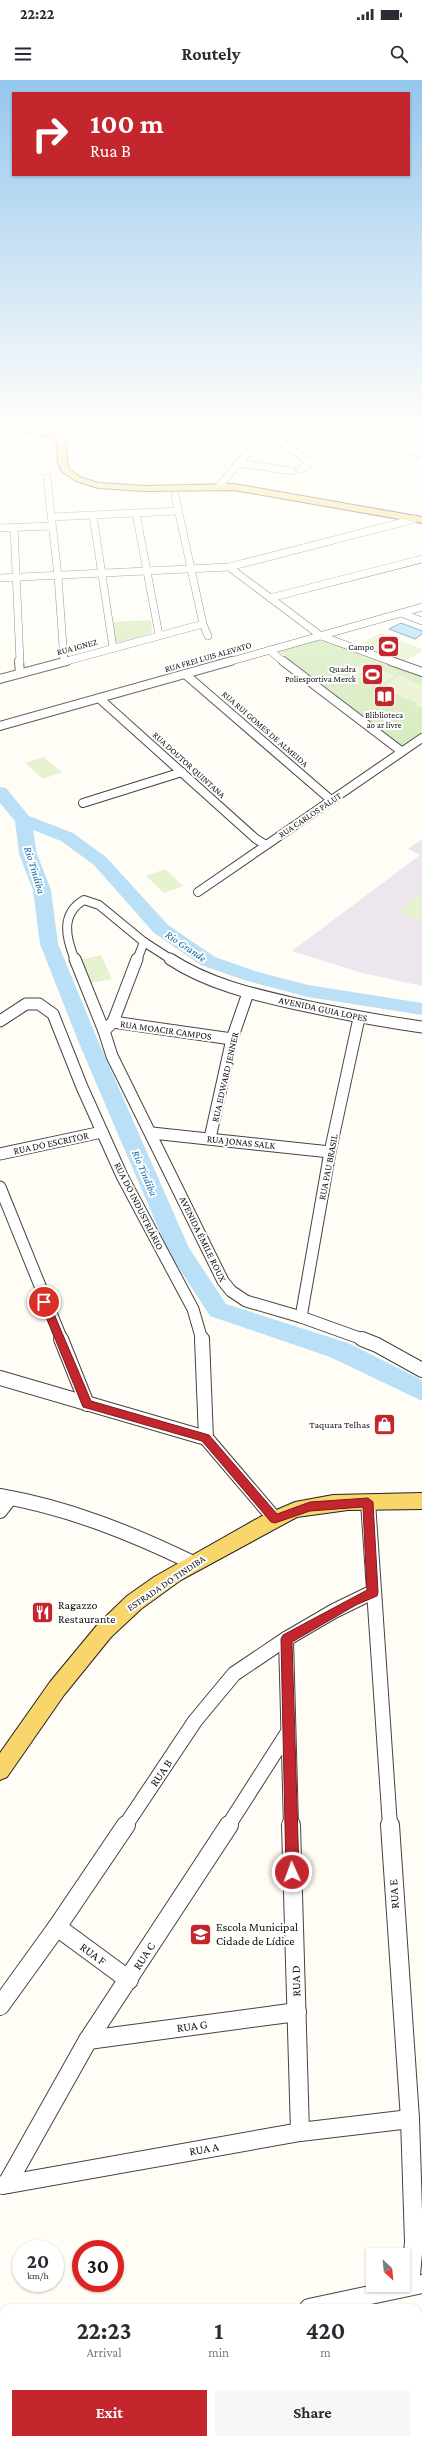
<!DOCTYPE html>
<meta charset="utf-8">
<style>
body{margin:0;font-family:"Crimson Pro",serif;background:#f7f7f7;color:#2b2b33;height:100vh;display:flex;flex-direction:column;font-size:15px;white-space:nowrap}
*{box-sizing:border-box;margin:0}
p{font-size:13px;color:#7c7c81}
.icon{flex:none;width:22px;height:22px;fill:none;stroke:currentColor;stroke-width:2;stroke-linecap:round;stroke-linejoin:round}
.map{position:relative;flex:1;overflow:hidden}
.sheet{position:absolute;left:0px;top:2224px;width:422px;height:140px;display:flex;flex-direction:column;background:#fff;border-radius:12px 12px 0 0;box-shadow:0 1px 3px #0004}
.sheet>*{flex:none}
.guide{position:absolute;left:12px;top:12px;width:398px;height:84px;border-radius:0px;box-shadow:0 1px 3px #0004;background:#c4262e;color:#fff;overflow:hidden}
.needle{width:26px;rotate:153deg}
.controls{position:absolute;left:366px;top:2168px;display:grid;gap:8px}
.controls a{display:grid;place-items:center;width:44px;height:44px;border-radius:0px;background:#fff;box-shadow:0 1px 3px #0004;font-size:20px}
.speed{position:absolute;left:12px;top:2160px;display:flex;gap:8px;font-size:20px;font-weight:700;text-align:center}
.speed>*{display:grid;place-content:center;width:52px;height:52px;border-radius:50%;background:#fff;box-shadow:0 1px 3px #0004;line-height:1}
.speed small{font-size:10px;font-weight:400}
.speed .limit{border:6px solid #d22;background:#fff;color:#111}
.pin{position:absolute;display:grid;place-items:center;width:34px;height:34px;color:#fff;margin:-17px;border:2px solid #fff;border-radius:50%;box-shadow:0 1px 4px #0007}
.me{position:absolute;width:44px;margin:-22px;rotate:358deg;stroke-linejoin:round;filter:drop-shadow(0 0 3px #0008)}
.turn{display:flex;align-items:center;gap:14px;height:84px;padding:0 12px;font-size:18px}
.turn .icon{width:52px;height:52px;stroke-width:2.5}
.turn b{display:block;font-size:28px;line-height:34px}
.eta{display:flex;justify-content:space-evenly;align-items:center;height:68px;text-align:center}
.eta b{font-size:24px;font-weight:700;line-height:28px}
.cta{display:flex;gap:8px;margin-top:auto;padding:8px 12px}
.cta a{flex:1;height:46px;border-radius:0px;background:#c4262e;color:#fff;font-size:16px;font-weight:700;line-height:46px;text-align:center}
.cta a+a{background:#f7f7f7;color:#2b2b33}
.status{display:flex;justify-content:space-between;align-items:center;height:28px;padding:0 20px;background:#fff;direction:ltr}
.status svg{height:11px;fill:currentColor}
header{display:flex;justify-content:space-between;align-items:center;height:52px;padding:0 12px;background:#fff;font-size:18px;font-weight:700}
.map>svg:first-child{display:block}
.industrial{fill:#eee6ef}
.green{fill:#d5ebbd}
.pitch{fill:#e6f2cf}
.water{fill:#b9e0f7;stroke:#3f96cf}
.lines{fill:none;stroke-linecap:round;stroke-linejoin:round}
.river{fill:#b9e0f7;fill-rule:evenodd}
.minor-far4-casing{stroke:#444;stroke-width:8}
.minor-far3-casing{stroke:#444;stroke-width:10}
.minor-far2-casing{stroke:#444;stroke-width:13}
.minor-far1-casing{stroke:#444;stroke-width:16}
.minor-casing{stroke:#444;stroke-width:20}
.major-casing{stroke:#222;stroke-width:2}
.minor-far4{stroke:#fff;stroke-width:7}
.minor-far3{stroke:#fff;stroke-width:8}
.minor-far2{stroke:#fff;stroke-width:11}
.minor-far1{stroke:#fff;stroke-width:14}
.minor{stroke:#fff;stroke-width:18}
.major{fill:#f9d66b;fill-rule:evenodd}
.route{fill:#c4262e;stroke:#7f191e}
.labels{text-anchor:middle;dominant-baseline:central;stroke-width:4;stroke-linejoin:round;paint-order:stroke}
.far-street-label{font-size:9px;fill:#111;stroke:#fff}
.far-poi-label{font-size:9px;fill:#111;stroke:#fff;text-anchor:end}
.street-label{font-size:10px;fill:#111;stroke:#fff}
.poi-label{font-size:10px;fill:#111;stroke:#fff;text-anchor:end}
.water-label{font-size:11px;font-style:italic;fill:#1768a6;stroke:#fff}
.near-poi-label{font-size:12px;fill:#111;stroke:#fff;text-anchor:start}
.near-street-label{font-size:12px;fill:#111;stroke:#fff}
</style>
<div class="status"><b>22:22</b><svg viewBox="0 0 49 12"><path d="M0 12V9h3v3zM5 12V6h3v6zM10 12V3h3v9zM15 12V0h3v12zM26 1h20v11H26zM47 4h2v5h-2z"/></svg></div>
<header><svg class="icon" aria-label="menu" viewBox="0 0 24 24"><path d="M4 6h16M4 12h16M4 18h16"/></svg>Routely<svg class="icon" aria-label="search" viewBox="0 0 24 24"><circle cx="10" cy="10" r="6"/><path d="M15 15l6 6"/></svg></header>
<div class="map">
<svg width="422" height="2364" viewBox="0 0 422 2364">
<rect width="100%" height="100%" fill="#fffdf5"/>
<polygon class="industrial" points="422,759 422,906 362,893 292,871 420,775 408,769"/>
<g class="green">
<polygon points="151,540 152,553 119,563 115,561 113,542"/>
<polygon points="326,557 422,592 422,656 403,669 278,571"/>
<polygon points="4,2312 4,2360 94,2360 94,2364 0,2364 0,2313"/>
</g>
<g class="pitch">
<polygon points="380,553 422,569 422,571 402,582 356,566"/>
<polygon points="364,583 395,596 380,605 348,593"/>
<polygon points="399,596 422,605 422,628 415,625 417,623 380,608"/>
<polygon points="43,677 62,692 43,699 25,683"/>
<polygon points="165,789 183,806 164,813 146,796"/>
<polygon points="422,812 422,843 397,832"/>
<polygon points="101,875 112,899 90,903 79,880"/>
</g>
<polygon class="water" points="401,543 422,551 422,554 415,559 389,549"/>
<g class="lines">
<polygon class="river" points="0,707 6,708 29,736 73,753 106,777 168,845 215,877 258,892 308,905 422,923 422,935 308,917 244,900 201,885 154,853 94,785 61,761 33,750 37,774 51,810 58,864 99,963 189,1168 226,1224 348,1263 422,1300 422,1321 330,1277 210,1236 168,1171 79,963 40,864 33,810 19,774 15,741 0,723"/>
<defs>
<g id="minor-far4">
<polyline points="262,348 310,383"/>
<polyline points="294,348 332,367"/>
<polyline points="360,348 422,375"/>
<polyline points="59,360 93,348"/>
<polyline points="239,383 292,391"/>
<polyline points="301,389 342,361"/>
<polyline points="47,398 58,496 64,581"/>
<polyline points="220,405 257,362"/>
<polyline points="175,415 203,544 208,556"/>
<polyline points="136,433 159,555"/>
<polyline points="93,435 113,568"/>
<polyline points="51,437 178,431"/>
<polyline points="14,447 20,582"/>
<polyline points="0,448 52,446"/>
<polyline points="229,487 321,556 393,582"/>
<polyline points="0,498 229,487 415,439"/>
<polyline points="270,518 422,479"/>
<polyline points="401,533 422,541"/>
<polyline points="269,570 284,582"/>
<polyline points="63,582 203,544"/>
<polyline points="228,582 422,527"/>
</g>
<g id="minor-far3">
<polyline points="19,581 20,593"/>
<polyline points="283,581 401,671"/>
<polyline points="391,581 422,592"/>
<polyline points="185,594 331,720"/>
<polyline points="0,599 67,581"/>
<polyline points="100,619 256,759 266,765"/>
<polyline points="0,646 231,581"/>
<polyline points="83,723 182,692"/>
<polyline points="198,812 422,658"/>
<path d="M75,880C66,858 60,834 84,820L99,825L144,862L172,880"/>
<polyline points="137,880 144,862"/>
</g>
<g id="minor-far2">
<polyline points="75,879 104,951"/>
<polyline points="137,879 113,942 232,959"/>
<path d="M170,879C208,904 252,914 296,924C338,933 379,941 422,947"/>
<polyline points="0,941 26,924 39,924 53,934 82,1007 122,1096 193,1229 202,1260"/>
<polyline points="113,942 104,951 112,976 223,1201 231,1211 246,1221 301,1237 365,1260"/>
<polyline points="152,1053 330,1072"/>
<polyline points="210,1058 232,959 248,913"/>
<polyline points="0,1074 102,1052"/>
<polyline points="0,1107 62,1260"/>
<polyline points="301,1237 330,1072 359,938"/>
</g>
<g id="minor-far1">
<polyline points="61,1259 87,1324"/>
<polyline points="202,1259 206,1358"/>
<polyline points="362,1259 377,1265 422,1290"/>
<polyline points="0,1298 206,1358 275,1439"/>
<path d="M0,1416C69,1428 131,1453 193,1483"/>
<polyline points="368,1422 390,1746"/>
<polyline points="0,1431 10,1418"/>
<polyline points="286,1559 291,1746"/>
<polyline points="125,1746 195,1641 234,1594 286,1559 334,1531 373,1512"/>
<polyline points="228,1746 288,1652"/>
</g>
<g id="minor">
<polyline points="291,1745 300,2052"/>
<polyline points="390,1745 410,2039 414,2162 410,2206"/>
<polyline points="57,1847 129,1900"/>
<polyline points="0,1926 57,1847 126,1745"/>
<polyline points="88,1960 297,1932"/>
<polyline points="7,2104 88,1960 229,1745"/>
<polyline points="3,2105 300,2052 410,2039"/>
<polyline points="309,2228 422,2204"/>
<polyline points="0,2284 4,2284"/>
<polyline points="118,2360 118,2364"/>
</g>
<g id="major">
<path d="M0,348C17,348 57,344 65,364C68,372 66,381 69,389L82,398L99,403L145,406L234,404L422,437V443L234,410L145,411L98,408L76,401L62,392L58,383L57,365L53,359L33,353L0,350Z"/>
<polygon points="422,1413 422,1429 348,1430 297,1437 181,1500 141,1529 111,1557 64,1615 7,1697 0,1700 0,1673 50,1602 98,1544 127,1516 154,1497 260,1437 295,1422 333,1415"/>
</g>
</defs>
<use href="#minor-far4" class="minor-far4-casing"/>
<use href="#minor-far3" class="minor-far3-casing"/>
<use href="#minor-far2" class="minor-far2-casing"/>
<use href="#minor-far1" class="minor-far1-casing"/>
<use href="#minor" class="minor-casing"/>
<use href="#major" class="major-casing"/>
<use href="#minor-far4" class="minor-far4"/>
<use href="#minor-far3" class="minor-far3"/>
<use href="#minor-far2" class="minor-far2"/>
<use href="#minor-far1" class="minor-far1"/>
<use href="#minor" class="minor"/>
<use href="#major" class="major"/>
</g>
<linearGradient id="sky" x2="0" y2="1"><stop stop-color="#95c6ee"/><stop offset="0.51" stop-color="#fffefa"/><stop offset="1" stop-color="#fffefa" stop-opacity="0"/></linearGradient>
<rect width="422" height="678" fill="url(#sky)"/>
<polygon class="route" points="44,1219 49,1222 91,1321 209,1355 277,1434 310,1422 368,1418 373,1422 378,1512 377,1516 356,1525 292,1562 299,1792 297,1796 292,1798 288,1796 286,1792 281,1559 283,1555 367,1510 363,1427 310,1431 275,1443 271,1442 202,1361 83,1327 40,1222"/>
<defs>
<symbol id="stadium-square" viewBox="-11 -11 22 22"><rect x="-9" y="-9" width="18" height="18" rx="4" fill="#c4262e" stroke="#fff"/><path d="M0-5a6.5 5 0 1 0 0 10a6.5 5 0 1 0 0-10ZM-3.5-1.8h7v3.6h-7Z" fill="#fff"/></symbol>
<symbol id="library-square" viewBox="-11 -11 22 22"><rect x="-9" y="-9" width="18" height="18" rx="4" fill="#c4262e" stroke="#fff"/><path d="M-6-4Q-3-5.5-.7-3.5V5Q-3 3-6 4ZM6-4Q3-5.5 .7-3.5V5Q3 3 6 4Z" fill="#fff"/></symbol>
<symbol id="shop-square" viewBox="-11 -11 22 22"><rect x="-9" y="-9" width="18" height="18" rx="4" fill="#c4262e" stroke="#fff"/><path d="M-5-2.5h2.3a2.7 3.5 0 0 1 5.4 0H5L5.5 6h-11ZM-1.5-2.5h3a1.5 2.3 0 0 0-3 0Z" fill="#fff"/></symbol>
<symbol id="restaurant-square" viewBox="-11 -11 22 22"><rect x="-9" y="-9" width="18" height="18" rx="4" fill="#c4262e" stroke="#fff"/><path d="M-5-6h1v4h1v-4h1v4h1v-4h1v5L-1.5 .5V6h-2V.5L-5-1ZM5-6V6H3V1.5H1.5Q1.5-4 5-6Z" fill="#fff"/></symbol>
<symbol id="school-square" viewBox="-11 -11 22 22"><rect x="-9" y="-9" width="18" height="18" rx="4" fill="#c4262e" stroke="#fff"/><path d="M0-5L7-2L0 1L-7-2ZM-4 1L0 2.5L4 1V4Q0 6-4 4Z" fill="#fff"/></symbol>
</defs>
<g fill-rule="evenodd">
<use href="#stadium-square" x="376" y="554" width="25" height="25"/>
<use href="#stadium-square" x="360" y="582" width="25" height="25"/>
<use href="#library-square" x="372" y="604" width="25" height="25"/>
<use href="#shop-square" x="372" y="1332" width="25" height="25"/>
<use href="#restaurant-square" x="30" y="1520" width="25" height="25"/>
<use href="#school-square" x="188" y="1842" width="25" height="25"/>
</g>
<g class="labels">
<g class="far-street-label">
<text transform="translate(77 567) rotate(-15)">RUA IGNEZ</text>
<text transform="translate(208 577) rotate(-16)">RUA FREI LUIS ALEVATO</text>
<text transform="translate(265 649) rotate(41)">RUA RUI GOMES DE ALMEIDA</text>
<text transform="translate(189 685) rotate(42)">RUA DOUTOR QUINTANA</text>
<text transform="translate(310 735) rotate(-34)">RUA CARLOS PALUT</text>
</g>
<g class="far-poi-label">
<text x="374" y="567">Campo</text>
<text x="356" y="589">Quadra<tspan x="356" dy="10">Poliesportiva Merck</tspan></text>
<text x="384" y="635" text-anchor="middle">Bliblioteca<tspan x="384" dy="10">ao ar livre</tspan></text>
</g>
<g class="street-label">
<text transform="translate(323 929) rotate(12)">AVENIDA GUIA LOPES</text>
<text transform="translate(166 950) rotate(8)">RUA MOACIR CAMPOS</text>
<text transform="translate(225 997) rotate(-77)">RUA EDWARD JENNER</text>
<text transform="translate(241 1062) rotate(6)">RUA JONAS SALK</text>
<text transform="translate(51 1063) rotate(-12)">RUA DO ESCRITOR</text>
<text transform="translate(328 1087) rotate(-79)">RUA PAU BRASIL</text>
<text transform="translate(139 1126) rotate(63)">RUA DO INDUSTRIÁRIO</text>
<text transform="translate(203 1159) rotate(64)">AVENIDA ÉMILE ROUX</text>
<text transform="translate(166 1503) rotate(-34)">ESTRADA DO TINDIBA</text>
</g>
<g class="poi-label">
<text x="370" y="1344">Taquara Telhas</text>
</g>
<g class="water-label">
<text transform="translate(35 790) rotate(73)">Rio Tindiba</text>
<text transform="translate(186 866) rotate(34)">Rio Grande</text>
<text transform="translate(145 1093) rotate(67)">Rio Tindiba</text>
</g>
<g class="near-poi-label">
<text x="58" y="1525">Ragazzo<tspan x="58" dy="14">Restaurante</tspan></text>
<text x="216" y="1847">Escola Municipal<tspan x="216" dy="14">Cidade de Lídice</tspan></text>
</g>
<g class="near-street-label">
<text transform="translate(161 1693) rotate(-56)">RUA B</text>
<text transform="translate(394 1814) rotate(-94)">RUA E</text>
<text transform="translate(93 1874) rotate(36)">RUA F</text>
<text transform="translate(144 1876) rotate(-57)">RUA C</text>
<text transform="translate(296 1901) rotate(-92)">RUA D</text>
<text transform="translate(192 1946) rotate(-8)">RUA G</text>
<text transform="translate(204 2069) rotate(-10)">RUA A</text>
</g>
</g>
</svg>
<div class="controls">
<a><svg class="needle" viewBox="-14 -14 28 28"><path d="M0-13l5 13h-10z" fill="#e53935"/><path d="M0 13l5-13h-10z" fill="#7c7c81"/></svg></a>
</div>
<div class="speed"><div>20<small>km/h</small></div><div class="limit">30</div></div>
<div class="pin" style="left:44px;top:1222px;background:#d93025"><svg class="icon" aria-label="arrive" viewBox="0 0 24 24"><path d="M6 21V4h12l-3 4 3 4H6"/></svg></div>
<svg class="me" style="left:292px;top:1792px" viewBox="-20 -20 40 40"><circle r="17" fill="#c4262e" stroke="#fff" stroke-width="3"/><path d="M0-11L8 9 0 5-8 9z" fill="#fff"/></svg>
<div class="guide">
<div class="turn"><svg class="icon" aria-label="right" viewBox="0 0 24 24"><path d="M7 20v-9h11M14 6l5 5-5 5"/></svg><div><b>100 m</b>Rua B</div></div>
</div>
<section class="sheet">
<div class="eta">
<div><b>22:23</b><p>Arrival</p></div>
<div><b>1</b><p>min</p></div>
<div><b>420</b><p>m</p></div>
</div>
<div class="cta"><a>Exit</a><a>Share</a></div>
</section>
</div>
